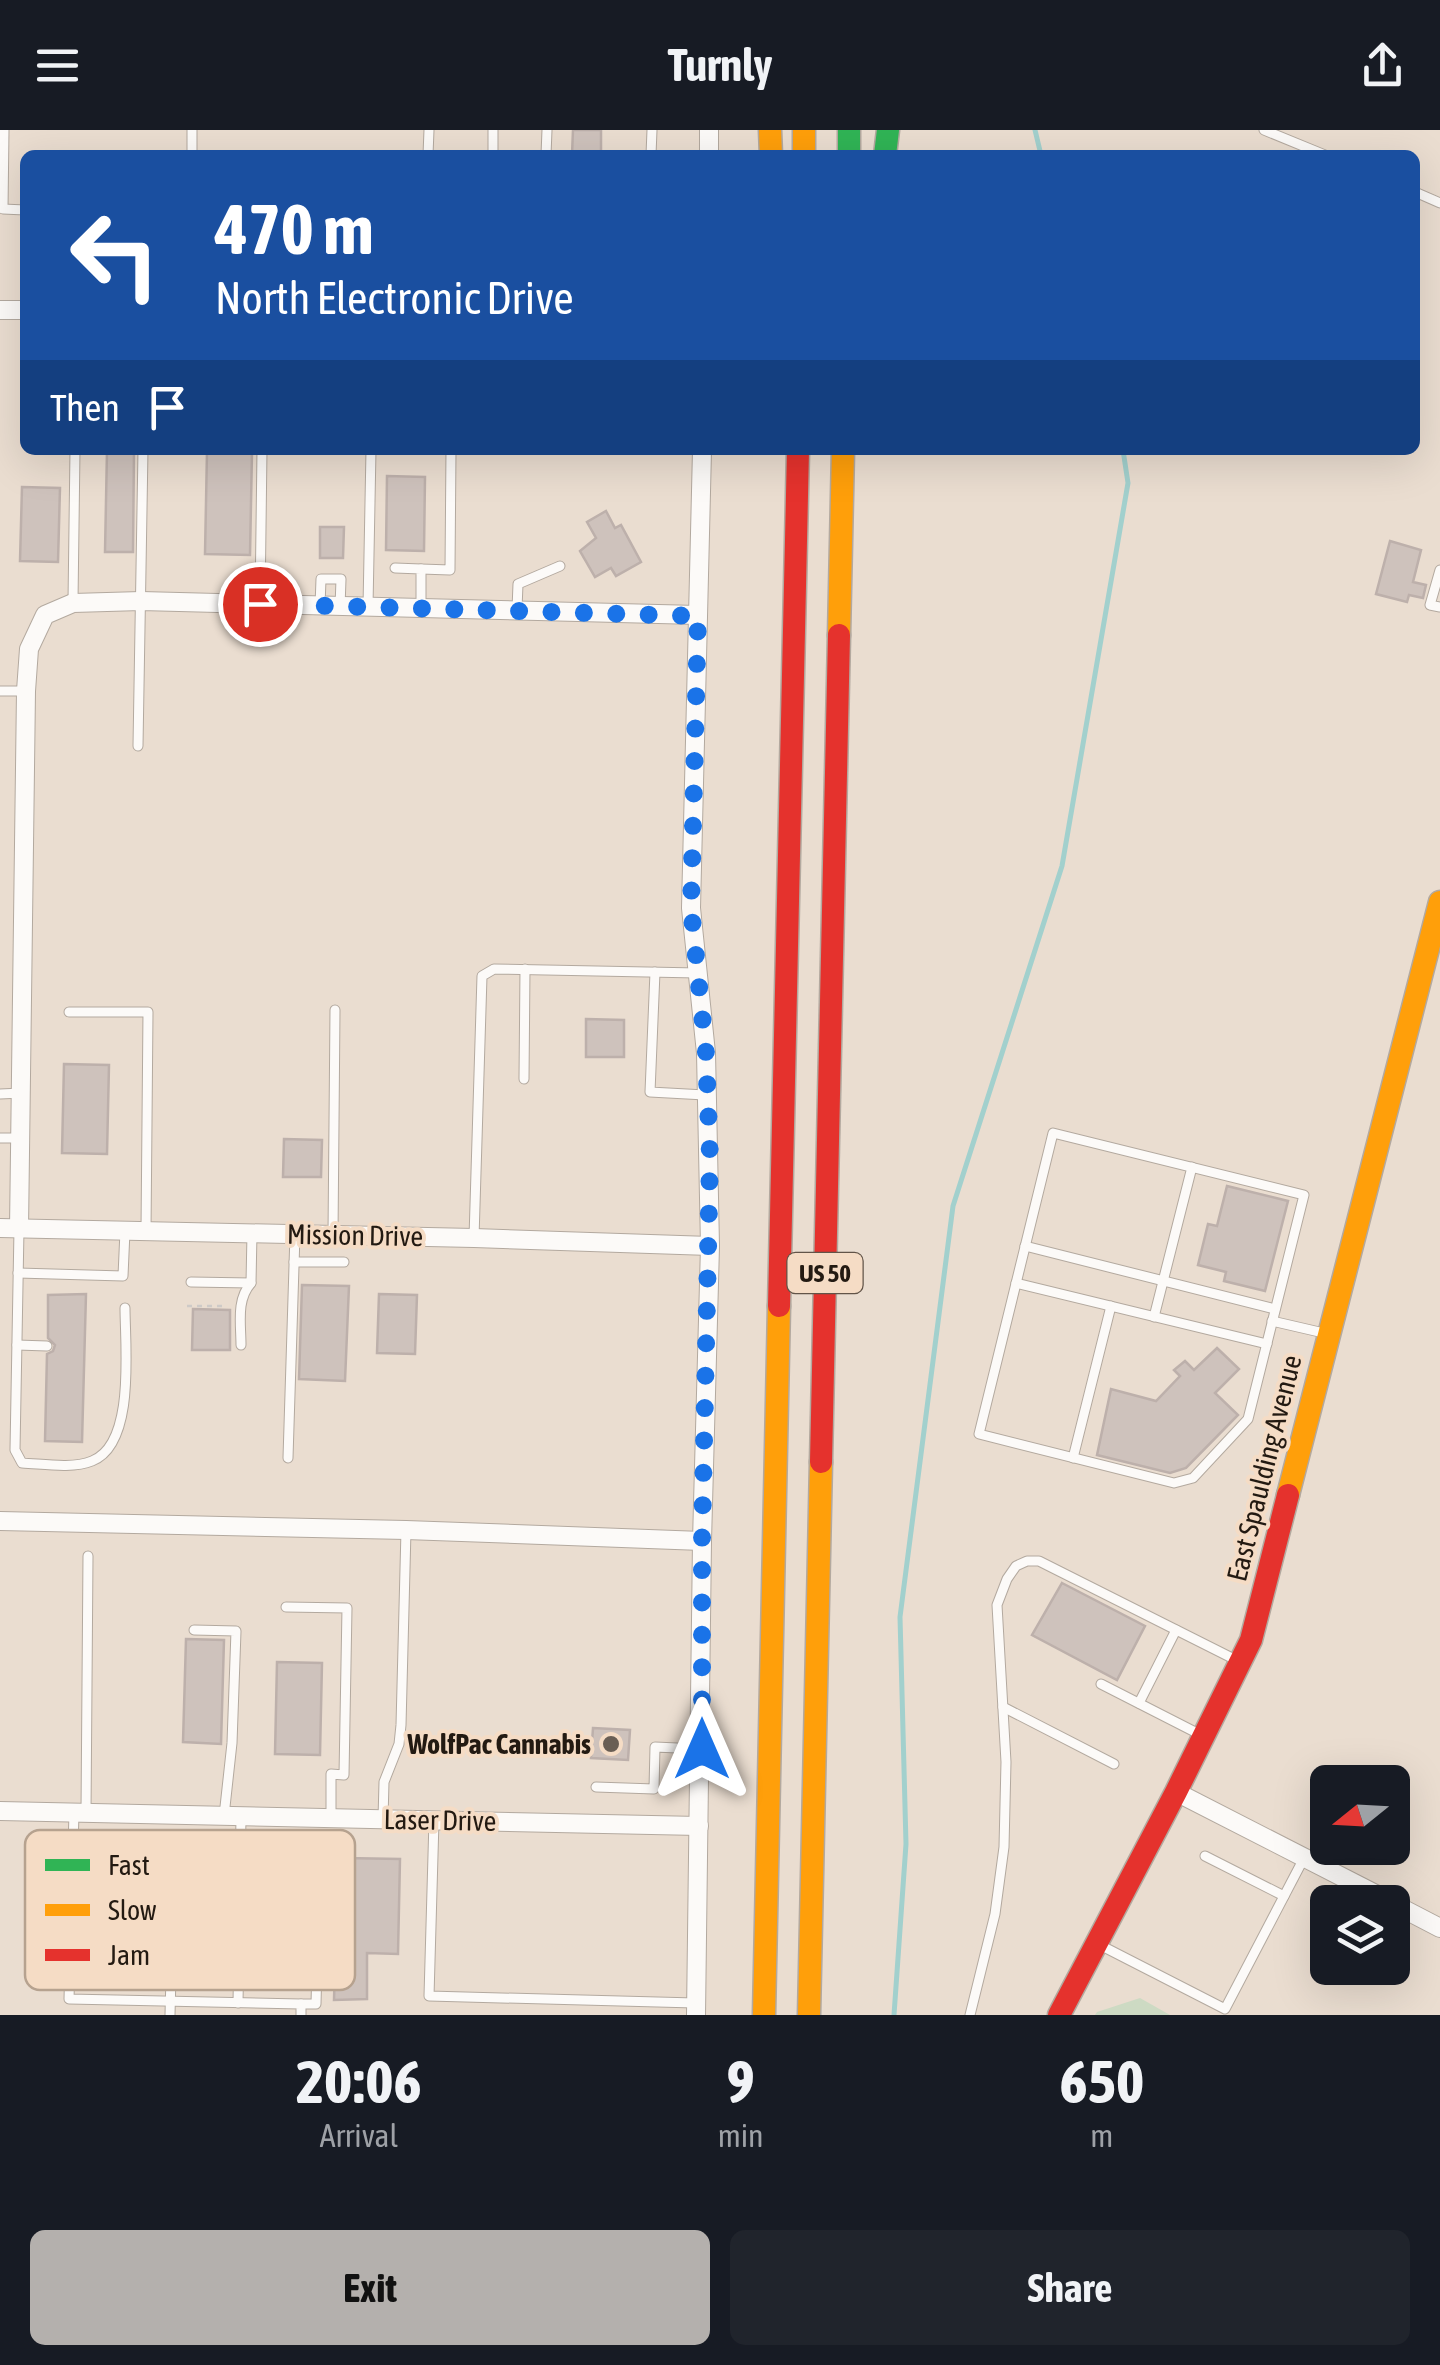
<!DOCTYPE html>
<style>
body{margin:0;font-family:"Asap Condensed",sans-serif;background:#20242c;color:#f1f3f6;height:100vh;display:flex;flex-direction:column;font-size:38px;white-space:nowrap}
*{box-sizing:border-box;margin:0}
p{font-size:32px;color:#9ea1a6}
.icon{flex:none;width:55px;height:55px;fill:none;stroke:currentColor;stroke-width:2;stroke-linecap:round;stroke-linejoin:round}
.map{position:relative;height:1885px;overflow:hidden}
.side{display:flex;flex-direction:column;background:#171b24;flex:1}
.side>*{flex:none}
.top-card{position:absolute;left:20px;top:20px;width:1400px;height:305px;border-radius:15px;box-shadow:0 10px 40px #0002;background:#1a4fa0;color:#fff;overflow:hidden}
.needle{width:65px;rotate:252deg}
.tools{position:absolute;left:1310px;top:1635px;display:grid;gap:20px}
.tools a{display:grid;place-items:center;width:100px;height:100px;border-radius:15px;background:#171b24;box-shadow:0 10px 40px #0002;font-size:50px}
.pin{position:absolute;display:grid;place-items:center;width:85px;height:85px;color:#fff;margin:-42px;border:5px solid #fff;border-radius:50%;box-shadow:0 2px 10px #0007}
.me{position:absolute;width:110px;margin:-55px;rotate:0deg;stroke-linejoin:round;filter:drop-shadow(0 0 8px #0008)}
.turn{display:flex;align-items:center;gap:35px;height:210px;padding:0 30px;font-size:45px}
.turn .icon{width:130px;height:130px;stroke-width:2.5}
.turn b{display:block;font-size:70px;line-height:85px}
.then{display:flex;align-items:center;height:95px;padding:0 30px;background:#0003;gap:20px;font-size:38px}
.eta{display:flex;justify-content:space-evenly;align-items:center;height:170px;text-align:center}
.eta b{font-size:60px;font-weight:700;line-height:70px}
.action{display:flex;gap:20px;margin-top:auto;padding:20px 30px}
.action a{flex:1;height:115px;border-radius:15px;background:#b4b0ad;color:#111;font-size:40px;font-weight:700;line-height:115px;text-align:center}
.action a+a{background:#20242c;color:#f1f3f6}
header{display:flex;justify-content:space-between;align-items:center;height:130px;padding:0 30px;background:#171b24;font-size:45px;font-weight:700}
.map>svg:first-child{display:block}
.green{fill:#cddac3}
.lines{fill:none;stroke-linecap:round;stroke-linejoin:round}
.stream{stroke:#a2d0cd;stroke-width:5}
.building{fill:#cec2bc;stroke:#bdb0ab;stroke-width:2.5}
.lane-casing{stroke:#b3a99f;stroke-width:11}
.street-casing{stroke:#b3a99f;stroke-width:20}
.fast-casing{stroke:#b3a99f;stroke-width:25}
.slow-casing{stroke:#b3a99f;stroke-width:25}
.jam-casing{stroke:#b3a99f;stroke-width:25}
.path{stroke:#cecac7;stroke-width:2.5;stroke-dasharray:5 5;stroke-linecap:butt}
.lane{stroke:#fcfaf8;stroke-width:9}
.street{stroke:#fcfaf8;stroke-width:18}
.fast{stroke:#30b455;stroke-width:22}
.slow{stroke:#ff9f0a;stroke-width:22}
.jam{stroke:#e5322d;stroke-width:22}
.route{stroke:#1a73e8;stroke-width:18;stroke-dasharray:0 32.4}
.poi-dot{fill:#695e54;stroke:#f5dcc5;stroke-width:4}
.labels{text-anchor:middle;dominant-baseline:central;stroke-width:8;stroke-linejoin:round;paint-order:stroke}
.shield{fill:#f5dcc5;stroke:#625448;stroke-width:2.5}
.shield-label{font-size:25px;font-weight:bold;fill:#231a12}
.street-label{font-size:28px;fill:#231a12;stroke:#f5dcc5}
.poi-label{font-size:28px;font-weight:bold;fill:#231a12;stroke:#f5dcc5;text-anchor:end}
.key{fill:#f5dcc5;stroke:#b6a28f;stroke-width:2.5}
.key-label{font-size:28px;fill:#231a12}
</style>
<header><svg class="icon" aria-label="menu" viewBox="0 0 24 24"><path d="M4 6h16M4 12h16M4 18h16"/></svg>Turnly<svg class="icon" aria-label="share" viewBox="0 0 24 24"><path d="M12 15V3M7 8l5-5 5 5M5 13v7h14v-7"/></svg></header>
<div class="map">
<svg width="1440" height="1885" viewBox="0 0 1440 1885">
<rect width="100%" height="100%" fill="#eaddd0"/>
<polygon class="green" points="1140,1868 1170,1885 1095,1885 1097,1882"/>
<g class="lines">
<g class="stream">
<polyline points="1035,0 1041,25"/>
<polyline points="894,1885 906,1714 900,1487 953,1076 1062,736 1128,353 1123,320"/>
</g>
</g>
<g class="building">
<polygon points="573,0 601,0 601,25 572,25"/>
<polygon points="107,320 134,320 133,422 105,422"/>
<polygon points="207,321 252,322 250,425 205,424"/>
<polygon points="387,346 425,347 424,421 386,420"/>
<polygon points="22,357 60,358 58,432 20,431"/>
<polygon points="606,381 615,398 621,395 641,432 616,446 611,438 595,447 580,421 596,408 587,392"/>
<polygon points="320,397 344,397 343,428 320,428"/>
<polygon points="1390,411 1421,420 1413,452 1426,455 1423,468 1409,465 1407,472 1376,464"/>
<polygon points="586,889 624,890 624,927 586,927"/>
<polygon points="64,934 109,935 107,1024 62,1023"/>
<polygon points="284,1009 322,1010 321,1047 283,1047"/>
<polygon points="1227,1056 1288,1071 1265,1161 1224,1151 1226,1142 1198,1135 1208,1094 1217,1096"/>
<polygon points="302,1155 349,1156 345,1251 299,1249"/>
<polygon points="86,1164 82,1312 45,1311 47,1224 53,1221 55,1215 48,1208 48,1165"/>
<polygon points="379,1164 417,1165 415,1224 377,1223"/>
<polygon points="193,1179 230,1180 230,1220 192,1220"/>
<polygon points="1217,1218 1239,1239 1215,1263 1238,1285 1186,1338 1170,1343 1097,1325 1111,1259 1156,1271 1180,1246 1174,1240 1185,1231 1194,1240"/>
<polygon points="1062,1453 1145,1496 1117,1550 1032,1505"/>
<polygon points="186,1509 224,1510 221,1614 183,1612"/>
<polygon points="277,1532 322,1533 320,1625 275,1624"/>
<polygon points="593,1598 630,1600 628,1630 591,1628"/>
<polygon points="321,1720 345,1720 345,1728 400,1729 398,1824 367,1823 367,1869 334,1870 335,1835 352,1835 354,1749 312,1749 309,1844 265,1843 267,1731 321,1733"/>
</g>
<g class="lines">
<defs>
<g id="lane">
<polyline points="4,0 3,79 25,80"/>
<polyline points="1264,0 1325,25"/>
<polyline points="192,25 192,0"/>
<polyline points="428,25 429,0"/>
<polyline points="493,25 493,0"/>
<polyline points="546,25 547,0"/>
<polyline points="651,25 652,0"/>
<polyline points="1415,62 1440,73"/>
<polyline points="395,438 421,439 421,479"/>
<polyline points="421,439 450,440 451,320"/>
<polyline points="1440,440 1430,475 1440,477"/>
<polyline points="73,472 75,320"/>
<polyline points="260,474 262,320"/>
<polyline points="320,476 321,449 341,449 340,477"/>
<polyline points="368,477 371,320"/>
<polyline points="517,479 518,454 560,436"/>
<polyline points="0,561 26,561"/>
<polyline points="138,616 143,320"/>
<polyline points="655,842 650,962 705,965"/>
<polyline points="69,882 148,882 146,1101"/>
<polyline points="524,949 525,839"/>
<polyline points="0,964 22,963"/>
<polygon points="1053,1003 1304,1065 1248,1289 1193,1348 1174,1353 979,1304"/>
<polyline points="0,1008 21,1008"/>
<path d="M19,1099L15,1320L22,1333C44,1334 72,1339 92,1331C136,1314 125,1216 125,1178"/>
<polyline points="333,1105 335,880"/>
<polyline points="474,1108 482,846 494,839 698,843"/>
<polyline points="1025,1116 1275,1179"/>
<polyline points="294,1132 344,1132"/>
<polyline points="18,1143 123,1146 125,1101"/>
<polyline points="191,1152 251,1153 252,1103"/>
<polyline points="1016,1153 1267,1214"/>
<polyline points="1154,1187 1192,1037"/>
<polyline points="1272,1191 1328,1204"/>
<polyline points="17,1215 47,1216"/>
<path d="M241,1215C241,1194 236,1170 251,1153"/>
<polyline points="288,1328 295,1104"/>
<polyline points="1073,1328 1111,1176"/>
<polyline points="286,1477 347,1478 344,1645 331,1644 331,1688"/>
<polyline points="194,1500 236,1501 232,1613 224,1686"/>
<polyline points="1101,1554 1201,1605"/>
<polyline points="1139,1573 1176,1500"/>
<polyline points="1003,1577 1114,1634"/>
<polyline points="596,1657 654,1659 655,1617 699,1619"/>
<polyline points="74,1682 69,1869 301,1874 301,1885"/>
<polyline points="86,1683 88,1426"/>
<polyline points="383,1689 384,1652 399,1614 401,1595 406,1400"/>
<polyline points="434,1690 429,1866 695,1873"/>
<polyline points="1205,1726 1284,1766"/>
<polyline points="1098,1814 1225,1879 1304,1728"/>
<polyline points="238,1873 241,1687"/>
<polyline points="301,1874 316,1874 319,1758 339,1758"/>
<polyline points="170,1885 173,1764"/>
<polyline points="970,1885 995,1784 1004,1717 1006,1632 997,1475 1007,1449 1016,1436 1027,1431 1039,1431 1238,1531"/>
</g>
<g id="street">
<polyline points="709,25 709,0"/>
<polyline points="0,180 25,180"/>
<polyline points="0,1098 474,1108 710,1116"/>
<polyline points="19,1099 26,561 29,519 45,485 73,473 141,471 698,485"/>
<polyline points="0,1391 406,1400 702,1411"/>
<polyline points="1176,1662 1391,1772"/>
<polyline points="0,1681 699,1696"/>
<polyline points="1392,1773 1440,1798"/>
<polyline points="696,1885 702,1411 710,1116 706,923 691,778 702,320"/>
</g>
<g id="fast">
<polyline points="849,0 849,25"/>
<polyline points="885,25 888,0"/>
</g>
<g id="slow">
<polyline points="770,0 771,25"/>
<polyline points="804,0 804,25"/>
<polyline points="839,505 843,320"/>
<polyline points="1288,1365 1440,772"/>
<polyline points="764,1885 779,1176"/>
<polyline points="809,1885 821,1332"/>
</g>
<g id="jam">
<polyline points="779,1176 798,320"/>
<polyline points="821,1332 839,505"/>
<polyline points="1059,1885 1176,1662 1251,1510 1288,1365"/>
</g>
</defs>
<use href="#lane" class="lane-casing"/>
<use href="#street" class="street-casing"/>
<use href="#fast" class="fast-casing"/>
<use href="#slow" class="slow-casing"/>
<use href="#jam" class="jam-casing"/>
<polyline class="path" points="187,1176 226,1176"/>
<use href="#lane" class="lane"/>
<use href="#street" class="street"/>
<use href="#fast" class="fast"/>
<use href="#slow" class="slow"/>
<use href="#jam" class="jam"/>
</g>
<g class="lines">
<polyline class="route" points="260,474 698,486 691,778 706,923 710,1027 702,1410 702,1619"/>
</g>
<circle class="poi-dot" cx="611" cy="1614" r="10"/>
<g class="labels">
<rect class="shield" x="787.5" y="1123" width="75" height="40" rx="8"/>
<g class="shield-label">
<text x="825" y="1143">US 50</text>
</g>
<g class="street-label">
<text transform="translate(355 1105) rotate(1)">Mission Drive</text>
<text transform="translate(1264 1338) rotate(-76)">East Spaulding Avenue</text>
<text transform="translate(440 1690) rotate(1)">Laser Drive</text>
</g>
<g class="poi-label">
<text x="591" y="1614">WolfPac Cannabis</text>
</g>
</g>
<rect x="25" y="1700" width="330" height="160" rx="15" class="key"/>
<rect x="45" y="1729" width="45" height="12" fill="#30b455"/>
<rect x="45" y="1774" width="45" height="12" fill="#ff9f0a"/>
<rect x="45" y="1819" width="45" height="12" fill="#e5322d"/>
<g class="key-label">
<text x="108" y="1745">Fast</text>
<text x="108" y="1790">Slow</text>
<text x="108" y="1835">Jam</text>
</g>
</svg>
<div class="tools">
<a><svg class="needle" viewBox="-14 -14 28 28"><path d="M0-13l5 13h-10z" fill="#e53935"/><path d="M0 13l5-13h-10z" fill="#9ea1a6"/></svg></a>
<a><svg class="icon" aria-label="layers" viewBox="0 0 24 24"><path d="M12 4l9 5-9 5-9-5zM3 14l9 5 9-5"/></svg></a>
</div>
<div class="pin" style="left:260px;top:474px;background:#d93025"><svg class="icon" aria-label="arrive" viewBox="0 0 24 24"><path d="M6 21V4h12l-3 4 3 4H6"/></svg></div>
<svg class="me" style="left:702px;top:1619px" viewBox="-20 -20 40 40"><path d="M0-17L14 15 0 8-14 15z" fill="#1a73e8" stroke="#fff" stroke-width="4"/></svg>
<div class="top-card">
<div class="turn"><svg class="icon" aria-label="left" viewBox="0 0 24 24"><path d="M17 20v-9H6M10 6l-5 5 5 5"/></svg><div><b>470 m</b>North Electronic Drive</div></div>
<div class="then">Then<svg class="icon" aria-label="arrive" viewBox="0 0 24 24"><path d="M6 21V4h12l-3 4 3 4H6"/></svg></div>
</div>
</div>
<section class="side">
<div class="eta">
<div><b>20:06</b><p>Arrival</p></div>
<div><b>9</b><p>min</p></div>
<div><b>650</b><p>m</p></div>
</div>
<div class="action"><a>Exit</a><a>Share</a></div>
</section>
